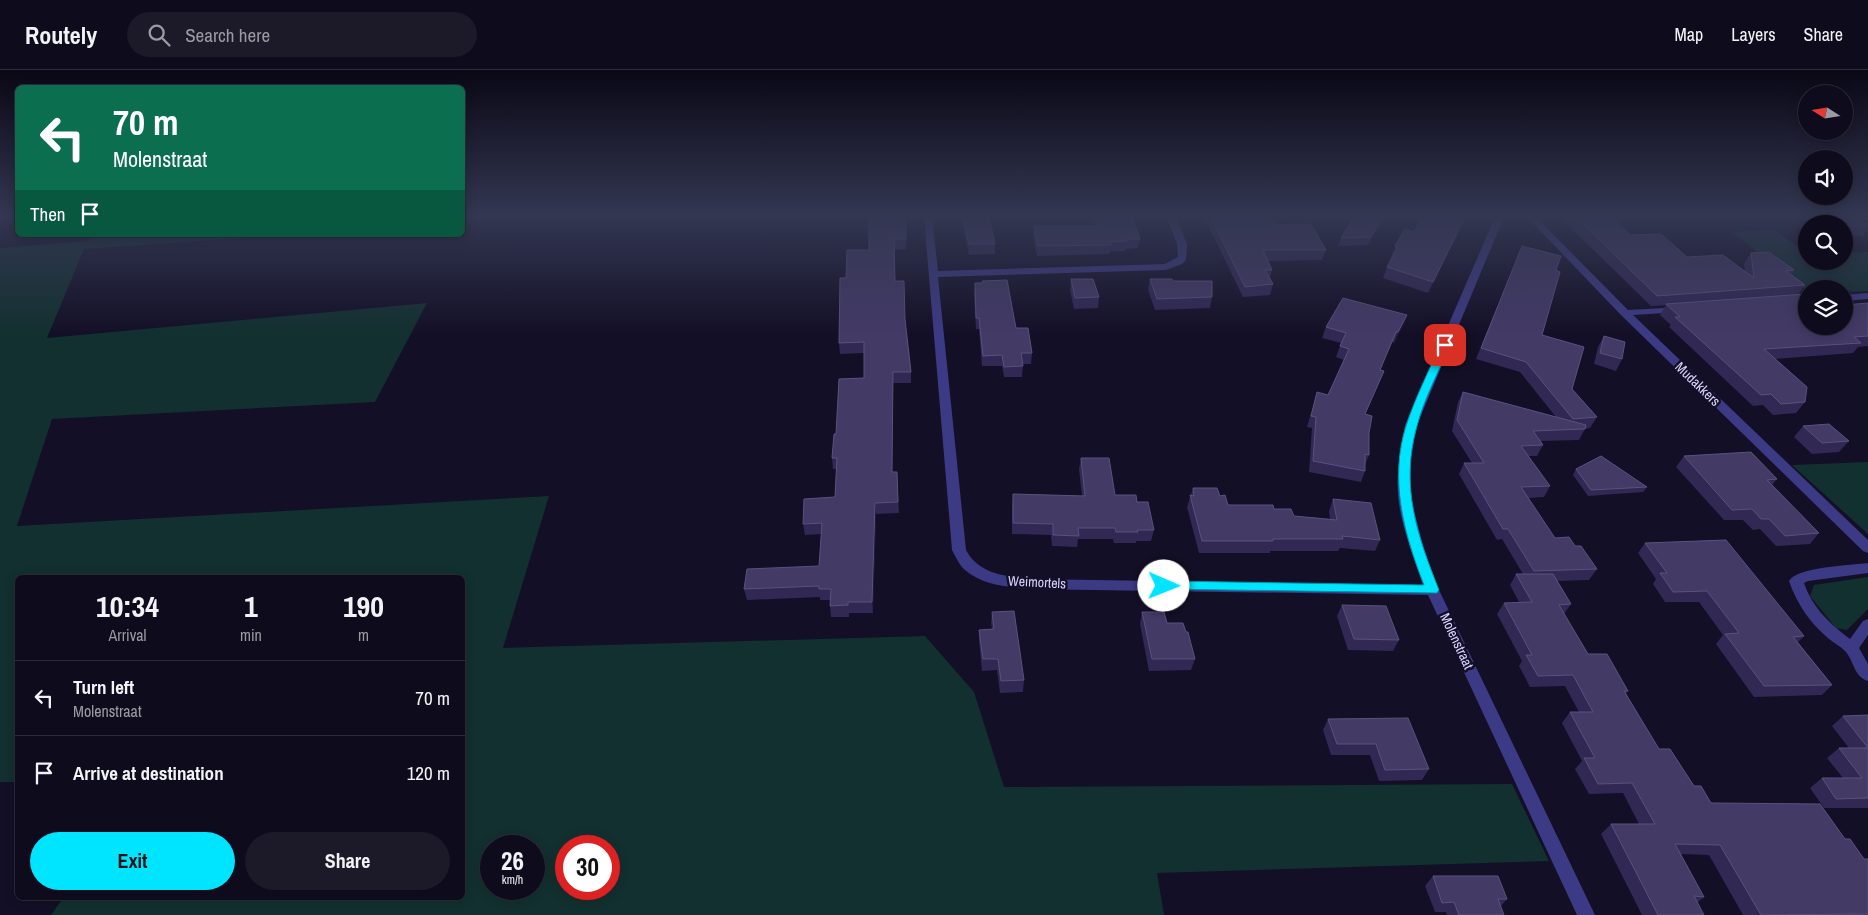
<!DOCTYPE html>
<style>
body{margin:0;font-family:"Archivo Narrow",sans-serif;background:#1c1929;color:#f1f3f6;height:100vh;display:flex;flex-direction:column;font-size:19px;white-space:nowrap}
*{box-sizing:border-box;margin:0}
p{font-size:16px;color:#9b9ba3}
.icon{flex:none;width:28px;height:28px;fill:none;stroke:currentColor;stroke-width:2;stroke-linecap:round;stroke-linejoin:round}
.map{position:relative;flex:1;overflow:hidden}
.details{position:absolute;left:15px;top:505px;width:450px;height:325px;display:flex;flex-direction:column;background:#0e0b1c;border-radius:8px;box-shadow:0 2px 12px #0003,0 0 0 1px #2e2b3b}
.details>*{flex:none}
.banner{position:absolute;left:15px;top:15px;width:450px;height:152px;border-radius:8px;box-shadow:0 2px 12px #0003,0 0 0 1px #2e2b3b;background:#0b6e4f;color:#fff;overflow:hidden}
.needle{width:32px;rotate:282deg}
.controls{position:absolute;left:1798px;top:15px;display:grid;gap:10px}
.controls a{display:grid;place-items:center;width:55px;height:55px;border-radius:50%;background:#0e0b1c;box-shadow:0 2px 12px #0003,0 0 0 1px #2e2b3b;font-size:25px}
.speed{position:absolute;left:480px;top:765px;display:flex;gap:10px;font-size:25px;font-weight:700;text-align:center}
.speed>*{display:grid;place-content:center;width:65px;height:65px;border-radius:50%;background:#0e0b1c;box-shadow:0 2px 12px #0003,0 0 0 1px #2e2b3b;line-height:1}
.speed small{font-size:12px;font-weight:400}
.speed .limit{border:8px solid #d22;background:#fff;color:#111}
.pin{position:absolute;display:grid;place-items:center;width:42px;height:42px;color:#fff;margin:-21px;border-radius:10px;box-shadow:0 2px 8px #0006}
.me{position:absolute;width:55px;margin:-28px;rotate:91deg;stroke-linejoin:round;filter:drop-shadow(0 0 4px #0008)}
.turn{display:flex;align-items:center;gap:18px;height:105px;padding:0 15px;font-size:22px}
.turn .icon{width:65px;height:65px;stroke-width:2.5}
.turn b{display:block;font-size:35px;line-height:42px}
.then{display:flex;align-items:center;height:48px;padding:0 15px;background:#0003;gap:10px;font-size:19px}
.eta{display:flex;justify-content:space-evenly;align-items:center;height:85px;text-align:center}
.eta b{font-size:30px;font-weight:700;line-height:35px}
.button{display:flex;gap:10px;margin-top:auto;padding:10px 15px}
.button a{flex:1;height:58px;border-radius:30px;background:#00e5ff;color:#111;font-size:20px;font-weight:700;line-height:58px;text-align:center}
.button a+a{background:#1c1929;color:#f1f3f6}
ul{padding:0;list-style:none}
li{display:flex;align-items:center;gap:15px;height:75px;padding:0 15px;border-top:1px solid #2e2b3b}
li div{flex:1}
li b{display:block;font-size:19px}
li em{font-style:normal}
header{display:flex;align-items:center;gap:30px;box-sizing:border-box;height:70px;padding:0 25px;background:#0e0b1c;border-bottom:1px solid #2e2b3b}
header strong{font-size:24px}
nav{display:flex;gap:28px;margin-inline-start:auto;font-size:18px}
.search{width:350px;height:45px;background:#1c1929;display:flex;align-items:center;gap:12px;box-sizing:border-box;padding:0 18px;border-radius:28px;color:#9b9ba3;font-size:19px}
.map>svg:first-child{display:block}
.green{fill:#12302f;fill-rule:evenodd}
.lines{fill:none;stroke-linecap:round;stroke-linejoin:round}
.minor{fill:#3d3a85;fill-rule:evenodd}
.wall{fill:#312854}
.shaded-wall{fill:#1d163a}
.building{fill:#433a66;stroke:#5a527e}
.route{fill:#00e5ff;stroke:#0095a6}
.labels{text-anchor:middle;dominant-baseline:central;stroke-width:5;stroke-linejoin:round;paint-order:stroke}
.street-label{font-size:14px;fill:#d9d4ff;stroke:#130f26}
</style>
<header>
<strong>Routely</strong>
<div class="search"><svg class="icon" aria-label="search" viewBox="0 0 24 24"><circle cx="10" cy="10" r="6"/><path d="M15 15l6 6"/></svg>Search here</div>
<nav><a>Map</a><a>Layers</a><a>Share</a></nav>
</header>
<div class="map">
<svg width="1868" height="845" viewBox="0 0 1868 845">
<rect width="100%" height="100%" fill="#130f26"/>
<g class="green">
<polygon points="1774,160 1806,183 1806,191 1844,191 1844,183 1868,182 1868,221 1844,222 1844,219 1806,220 1732,162"/>
<path d="M95,165H290L84,179L47,268L427,233L375,332L52,349L17,456L549,426L503,578L925,566L974,622L1004,717L1512,714L1549,791L1157,803L1164,845H51L63,828H462V508H18L17,712H0V178L87,171ZM534,776V819H491V776ZM609,776V819H566V776Z"/>
<polygon points="1868,392 1868,464 1792,395"/>
<polygon points="1868,507 1868,539 1847,560 1836,558 1810,526 1814,515"/>
</g>
<g class="lines">
<g class="minor">
<path d="M924,147H932L938,201L1165,194L1178,187L1177,174L1167,147H1176L1187,174L1186,190L1182,194L1166,200L938,207L966,480C979,504 1004,506 1029,509L1423,515C1414,488 1400,453 1398,425C1396,401 1401,378 1405,355L1495,147H1504L1417,355L1411,386L1410,425L1424,479L1439,520L1595,845H1577L1428,525L1029,519C1008,517 982,515 965,500C959,495 956,487 952,480Z"/>
<polygon points="1527,147 1536,147 1628,240 1683,237 1683,241 1679,242 1633,245 1868,470 1868,483 1863,481 1621,245"/>
<polygon points="1862,147 1868,147 1868,151"/>
<polygon points="1868,223 1868,229 1844,231 1844,225"/>
<path d="M1868,493V503L1808,511L1804,513C1812,537 1830,554 1850,569L1863,551L1868,549V565L1859,578L1868,594V611C1853,606 1854,590 1845,581C1840,576 1834,573 1829,569C1810,553 1797,534 1789,511C1797,497 1851,495 1868,493Z"/>
</g>
</g>
<g class="wall">
<polygon points="906,147 906,179 895,180 895,211 905,250 911,302 911,313 893,313 892,402 897,402 899,443 876,444 873,543 849,543 849,547 831,547 830,536 830,530 820,530 820,527 747,530 744,519 819,496 822,464 805,465 803,454 835,427 836,399 833,399 832,388 836,364 864,308 864,283 840,284 839,273 846,208 869,180"/>
<polygon points="961,147 989,147 995,174 995,184 969,185"/>
<polygon points="1092,147 1132,147 1140,169 1138,178 1126,179 1125,181 1110,181 1110,184 1037,186 1033,166 1034,156 1096,156"/>
<polygon points="1204,147 1272,147 1276,155 1326,180 1322,190 1267,191 1272,200 1270,208 1273,214 1270,225 1243,227"/>
<polygon points="1422,147 1466,147 1428,223 1383,208 1387,197 1392,187 1391,187 1395,176 1414,162"/>
<polygon points="1561,147 1611,147 1630,165 1687,187 1745,201 1744,194 1751,183 1794,200 1791,204 1805,215 1798,225 1806,256 1868,233 1868,276 1858,277 1853,283 1775,289 1805,332 1796,343 1773,345 1763,335 1753,336 1669,257 1671,255 1660,245 1666,235 1651,236 1573,160 1573,162"/>
<polygon points="1802,147 1858,147 1868,154 1868,159 1863,166 1844,167 1844,154 1812,154"/>
<polygon points="1382,149 1368,175 1338,176 1341,168"/>
<polygon points="1522,176 1556,200 1542,265 1572,319 1597,347 1590,358 1585,359 1579,370 1541,371 1543,375 1537,386 1528,386 1550,416 1544,427 1528,428 1555,468 1575,476 1597,499 1589,510 1557,511 1571,534 1564,544 1588,584 1628,621 1626,624 1659,679 1711,733 1845,769 1864,789 1868,789 1868,845 1743,845 1709,785 1681,784 1704,827 1697,833 1704,845 1642,845 1601,764 1611,754 1639,754 1623,723 1589,724 1575,699 1582,691 1562,653 1570,642 1579,642 1565,616 1530,617 1519,596 1522,591 1497,544 1504,533 1519,532 1510,515 1516,504 1523,504 1502,469 1497,470 1459,404 1464,393 1472,393 1452,361 1458,332 1463,322 1556,347 1520,302 1476,289"/>
<polygon points="1071,209 1099,227 1098,238 1074,239 1070,220"/>
<polygon points="1150,209 1212,227 1210,238 1155,240 1148,220"/>
<polygon points="982,211 1016,258 1032,283 1031,294 1023,294 1022,307 1004,307 1002,296 982,296 979,259 976,259 974,224 975,213 982,213"/>
<polygon points="1407,245 1403,255 1394,273 1392,272 1380,300 1384,301 1365,344 1369,363 1369,385 1365,395 1365,401 1361,412 1309,402 1312,358 1307,357 1314,333 1317,322 1328,325 1344,290 1336,287 1341,273 1322,268 1326,257"/>
<polygon points="1604,266 1622,289 1616,301 1594,294 1598,277"/>
<polygon points="1803,356 1849,371 1839,382 1812,384 1794,367"/>
<polygon points="1684,386 1777,409 1772,415 1819,463 1810,474 1776,476 1760,459 1753,460 1743,450 1724,450 1676,397"/>
<polygon points="1081,388 1115,425 1137,432 1154,460 1151,471 1136,471 1136,473 1114,473 1113,469 1078,469 1077,477 1052,476 1051,465 1012,464 1012,435 1013,424 1082,426 1079,399"/>
<polygon points="1576,399 1647,417 1643,422 1588,426 1573,405"/>
<polygon points="1193,418 1220,426 1228,435 1274,439 1294,446 1330,449 1329,441 1333,429 1380,470 1375,481 1340,478 1338,481 1270,481 1270,483 1199,483 1187,437"/>
<polygon points="1645,473 1804,566 1798,572 1832,615 1822,625 1754,627 1716,574 1723,565 1699,532 1665,532 1653,514 1656,509 1638,483"/>
<polygon points="1342,535 1399,570 1393,581 1348,580 1337,546"/>
<polygon points="992,542 1024,610 1023,622 1000,623 997,600 982,601 979,571 979,560 992,559 991,553"/>
<polygon points="1142,542 1167,553 1195,589 1191,600 1149,601 1140,554"/>
<polygon points="1868,645 1868,738 1824,738 1810,718 1822,708 1843,708 1827,688 1839,678 1849,678 1832,656 1843,646"/>
<polygon points="1328,649 1429,699 1422,710 1379,711 1370,685 1331,685 1323,660"/>
<polygon points="1433,806 1507,829 1501,836 1504,845 1447,845 1446,842 1435,842 1425,816"/>
</g>
<g class="shaded-wall">
<polygon points="1382,147 1383,147 1382,149 1368,175 1371,167"/>
<polygon points="1465,147 1466,147 1428,223 1433,212"/>
<polygon points="1407,245 1403,255 1394,273 1398,262"/>
<polygon points="875,433 876,444 873,543 872,532"/>
</g>
<g class="building">
<polygon points="869,147 906,147 906,169 894,169 895,211 904,211 905,249 911,302 893,302 892,402 897,402 898,432 875,433 872,532 848,532 848,535 830,536 831,519 819,519 819,516 744,519 747,499 819,496 822,453 803,454 804,429 835,427 837,388 832,388 834,364 836,364 839,309 864,308 864,272 839,273 840,208 846,208 847,180 869,180"/>
<polygon points="963,147 989,147 995,174 969,174"/>
<polygon points="1097,147 1132,147 1140,169 1126,169 1127,171 1110,172 1111,175 1038,176 1034,156 1100,156"/>
<polygon points="1211,147 1272,147 1276,155 1311,154 1326,180 1263,180 1272,200 1265,200 1273,214 1245,217"/>
<polygon points="1354,147 1382,147 1371,167 1341,168"/>
<polygon points="1422,147 1465,147 1433,212 1387,197 1398,177 1395,176 1405,159 1414,162"/>
<polygon points="1574,147 1611,147 1630,165 1661,164 1687,187 1723,185 1754,208 1751,183 1769,182 1794,200 1786,201 1805,215 1657,226 1578,149 1578,152"/>
<polygon points="1824,147 1858,147 1868,154 1868,156 1844,156 1844,154 1833,154"/>
<polygon points="1522,176 1561,186 1556,200 1560,202 1542,265 1584,277 1572,319 1597,347 1573,349 1526,292 1481,278"/>
<polygon points="1071,209 1093,209 1099,227 1075,228"/>
<polygon points="1150,209 1172,209 1173,211 1212,211 1212,227 1157,229"/>
<polygon points="1007,210 1016,258 1028,258 1032,283 1021,283 1023,296 1004,297 1002,285 983,286 979,248 976,248 975,213 983,213 982,211"/>
<polygon points="1806,224 1806,256 1844,256 1844,235 1868,233 1868,266 1854,267 1861,273 1764,279 1807,317 1805,332 1781,334 1771,324 1761,325 1675,247 1680,247 1666,234"/>
<polygon points="1343,228 1407,245 1398,262 1396,262 1380,300 1384,301 1365,344 1372,346 1369,363 1369,385 1365,384 1365,401 1313,391 1316,347 1311,346 1317,322 1328,325 1349,279 1340,276 1346,263 1326,257"/>
<polygon points="1604,266 1625,272 1622,289 1600,283"/>
<polygon points="1463,322 1586,355 1585,359 1533,361 1543,375 1521,376 1550,416 1521,417 1555,468 1569,467 1575,476 1581,476 1597,499 1534,501 1508,459 1503,459 1464,393 1484,393 1457,350"/>
<polygon points="1829,354 1849,371 1822,373 1803,356"/>
<polygon points="1751,382 1777,409 1767,410 1819,463 1785,466 1769,449 1761,449 1752,439 1732,440 1684,386"/>
<polygon points="1601,386 1647,417 1591,420 1576,399"/>
<polygon points="1081,388 1109,388 1115,425 1136,425 1137,432 1148,432 1154,460 1137,460 1138,462 1116,462 1115,458 1078,458 1079,466 1053,465 1053,454 1013,453 1013,424 1085,426"/>
<polygon points="1193,418 1217,418 1220,426 1225,425 1228,435 1273,435 1274,439 1291,439 1294,446 1337,450 1333,429 1371,433 1380,470 1342,466 1343,469 1273,469 1273,471 1202,471 1190,425 1194,426"/>
<polygon points="1726,470 1804,566 1793,567 1832,615 1764,616 1725,564 1739,563 1707,521 1673,522 1660,503 1667,503 1645,473"/>
<polygon points="1516,504 1553,504 1571,534 1559,535 1588,584 1607,584 1628,621 1624,621 1659,679 1670,679 1694,716 1701,716 1711,733 1820,734 1845,769 1850,769 1864,789 1868,789 1868,844 1761,845 1720,775 1675,774 1704,827 1694,826 1704,845 1658,845 1611,754 1655,754 1632,713 1598,714 1584,688 1595,688 1570,642 1593,642 1573,605 1538,606 1526,585 1532,585 1504,533 1532,532"/>
<polygon points="1342,535 1386,536 1399,570 1354,569"/>
<polygon points="1014,541 1024,610 1001,611 998,589 983,589 979,560 994,559 992,542"/>
<polygon points="1142,542 1164,542 1167,553 1183,553 1186,562 1188,562 1195,589 1152,589"/>
<polygon points="1868,645 1868,728 1836,729 1822,708 1862,708 1839,678 1868,678 1843,646"/>
<polygon points="1408,648 1429,699 1385,700 1376,674 1337,674 1328,649"/>
<polygon points="1433,806 1498,806 1507,829 1498,829 1504,845 1459,845 1454,832 1442,833"/>
</g>
<linearGradient id="sky" x2="0" y2="1"><stop stop-color="#0a0815"/><stop offset="0.55" stop-color="#333752"/><stop offset="1" stop-color="#333752" stop-opacity="0"/></linearGradient>
<rect width="1868" height="265" fill="url(#sky)"/>
<path class="route" d="M1445,272L1450,275C1439,301 1424,329 1417,356C1400,416 1417,465 1439,520L1437,523L1159,519L1157,516L1159,512L1164,511L1424,515C1404,464 1389,410 1406,356C1415,328 1429,301 1440,275Z"/>
<g class="labels">
<g class="street-label">
<text transform="translate(1698 314) rotate(44)">Mudakkers</text>
<text transform="translate(1037 512) rotate(3)">Weimortels</text>
<text transform="translate(1457 571) rotate(65)">Molenstraat</text>
</g>
</g>
</svg>
<div class="controls">
<a><svg class="needle" viewBox="-14 -14 28 28"><path d="M0-13l5 13h-10z" fill="#e53935"/><path d="M0 13l5-13h-10z" fill="#9b9ba3"/></svg></a>
<a><svg class="icon" aria-label="sound" viewBox="0 0 24 24"><path d="M4 9h4l5-4v14l-5-4H4zM17 9q2 3 0 6"/></svg></a>
<a><svg class="icon" aria-label="search" viewBox="0 0 24 24"><circle cx="10" cy="10" r="6"/><path d="M15 15l6 6"/></svg></a>
<a><svg class="icon" aria-label="layers" viewBox="0 0 24 24"><path d="M12 4l9 5-9 5-9-5zM3 14l9 5 9-5"/></svg></a>
</div>
<div class="speed"><div>26<small>km/h</small></div><div class="limit">30</div></div>
<div class="pin" style="left:1445px;top:275px;background:#d93025"><svg class="icon" aria-label="arrive" viewBox="0 0 24 24"><path d="M6 21V4h12l-3 4 3 4H6"/></svg></div>
<svg class="me" style="left:1164px;top:516px" viewBox="-20 -20 40 40"><circle r="19" fill="#fff"/><path d="M0-13L10 11 0 6-10 11z" fill="#00e5ff"/></svg>
<div class="banner">
<div class="turn"><svg class="icon" aria-label="left" viewBox="0 0 24 24"><path d="M17 20v-9H6M10 6l-5 5 5 5"/></svg><div><b>70 m</b>Molenstraat</div></div>
<div class="then">Then<svg class="icon" aria-label="arrive" viewBox="0 0 24 24"><path d="M6 21V4h12l-3 4 3 4H6"/></svg></div>
</div>
<section class="details">
<div class="eta">
<div><b>10:34</b><p>Arrival</p></div>
<div><b>1</b><p>min</p></div>
<div><b>190</b><p>m</p></div>
</div>
<ul>
<li><svg class="icon" aria-label="left" viewBox="0 0 24 24"><path d="M17 20v-9H6M10 6l-5 5 5 5"/></svg><div><b>Turn left</b><p>Molenstraat</p></div><em>70 m</em></li>
<li><svg class="icon" aria-label="arrive" viewBox="0 0 24 24"><path d="M6 21V4h12l-3 4 3 4H6"/></svg><div><b>Arrive at destination</b></div><em>120 m</em></li>
</ul>
<div class="button"><a>Exit</a><a>Share</a></div>
</section>
</div>
